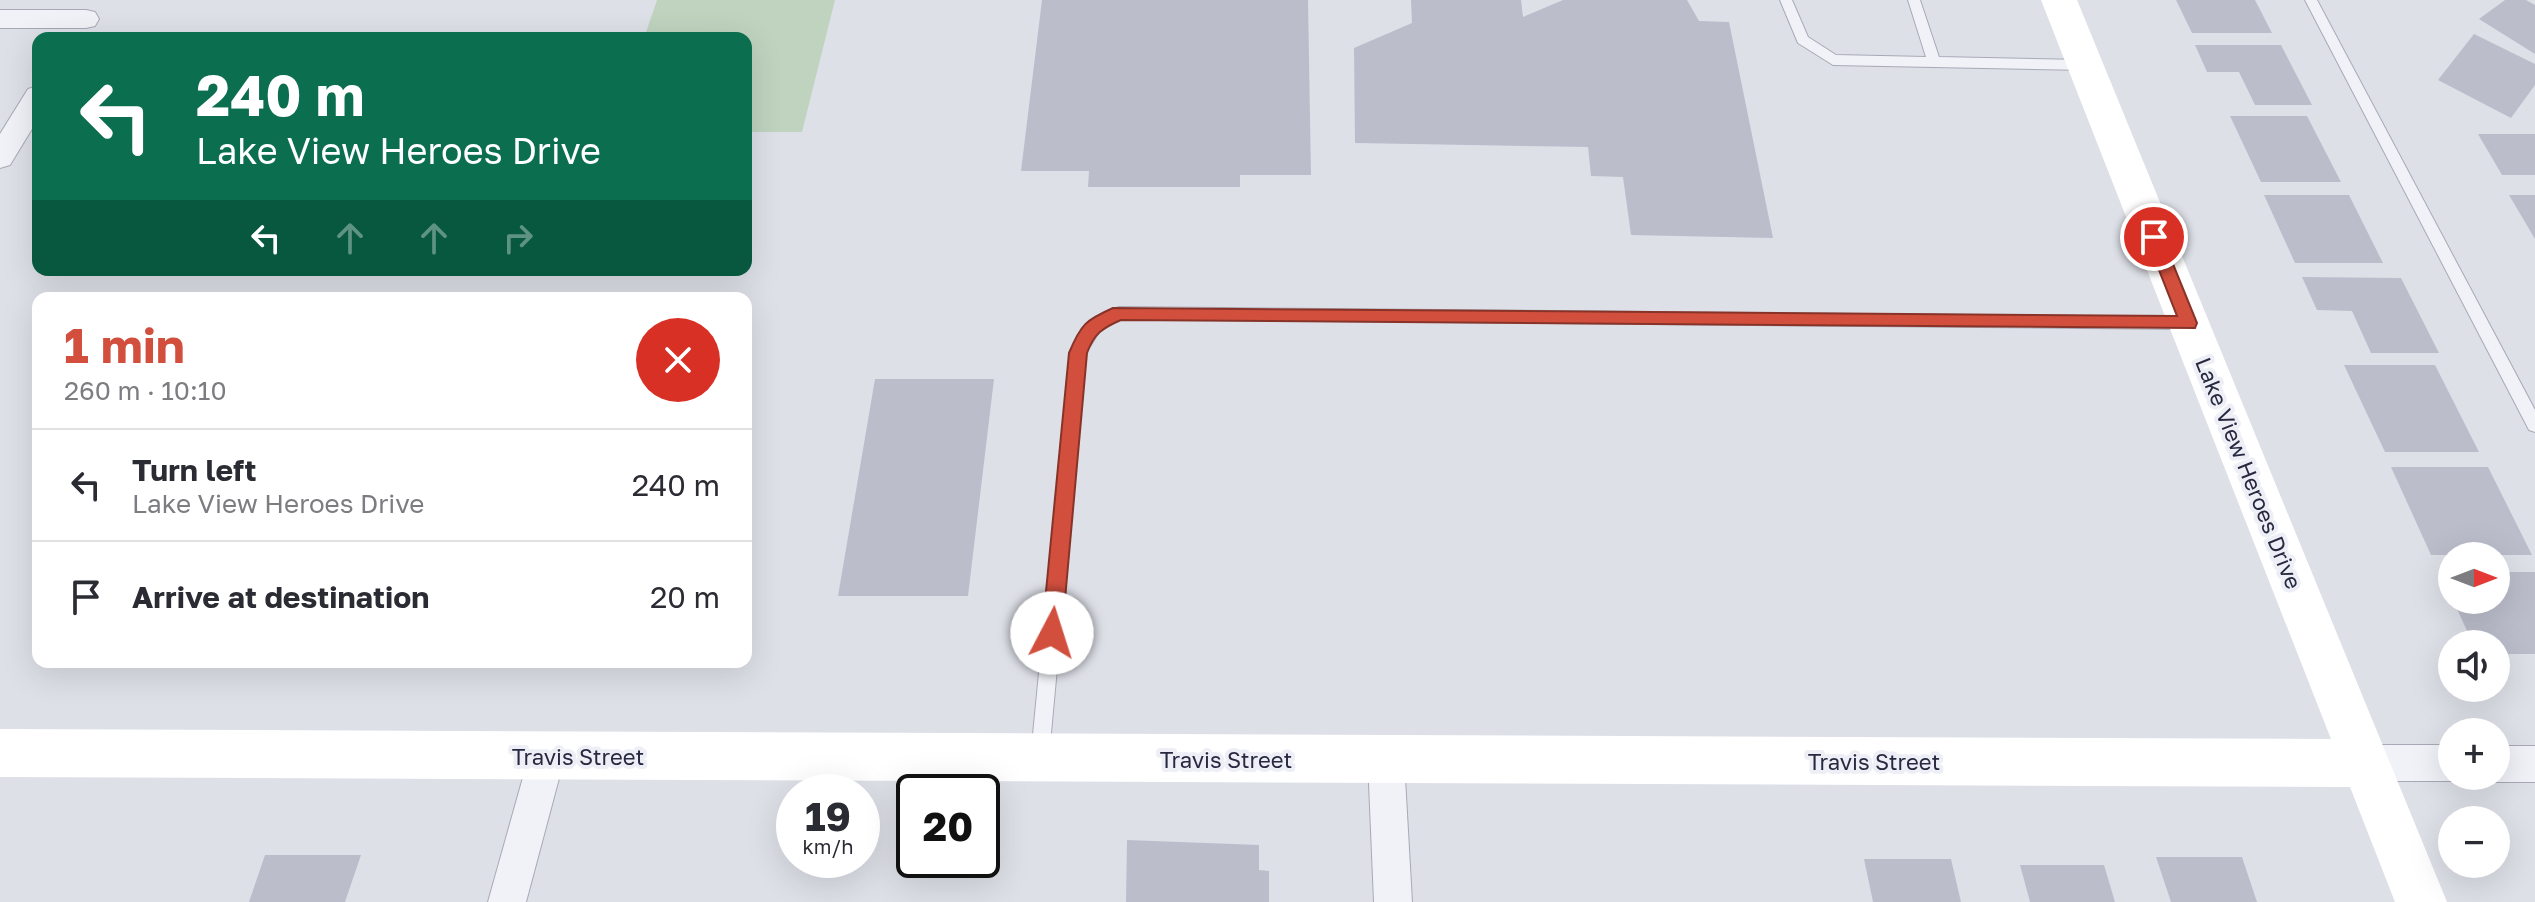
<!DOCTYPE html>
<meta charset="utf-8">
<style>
body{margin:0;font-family:"Golos Text",sans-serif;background:#f2f2f3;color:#2b2b33;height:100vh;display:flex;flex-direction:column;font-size:30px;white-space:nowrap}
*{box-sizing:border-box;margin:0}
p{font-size:26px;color:#7c7c81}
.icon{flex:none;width:44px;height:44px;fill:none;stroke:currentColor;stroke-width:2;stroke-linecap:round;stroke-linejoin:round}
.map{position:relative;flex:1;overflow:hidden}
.side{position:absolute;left:32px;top:292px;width:720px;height:376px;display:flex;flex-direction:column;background:#fff;border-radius:16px;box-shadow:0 8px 32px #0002}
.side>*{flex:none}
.guide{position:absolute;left:32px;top:32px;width:720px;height:244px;border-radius:16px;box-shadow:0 8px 32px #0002;background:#0b6e4f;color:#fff;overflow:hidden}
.needle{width:52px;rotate:90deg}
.buttons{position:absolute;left:2438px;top:542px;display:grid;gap:16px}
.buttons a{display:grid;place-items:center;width:72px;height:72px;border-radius:50%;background:#fff;box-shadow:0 8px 32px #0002;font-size:40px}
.speed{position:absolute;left:776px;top:774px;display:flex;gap:16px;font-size:40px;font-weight:700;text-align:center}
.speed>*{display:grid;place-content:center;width:104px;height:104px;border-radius:50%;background:#fff;box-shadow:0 8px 32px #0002;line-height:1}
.speed small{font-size:20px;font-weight:400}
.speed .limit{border:4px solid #111;border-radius:12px;background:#fff;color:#111}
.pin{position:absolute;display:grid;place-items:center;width:68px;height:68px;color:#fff;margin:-34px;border:4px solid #fff;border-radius:50%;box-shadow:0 2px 8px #0007}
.me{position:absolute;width:88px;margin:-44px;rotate:5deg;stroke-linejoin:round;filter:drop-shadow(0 0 6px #0008)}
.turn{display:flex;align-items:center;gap:28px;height:168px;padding:0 32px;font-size:36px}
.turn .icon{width:104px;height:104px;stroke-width:2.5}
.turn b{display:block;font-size:56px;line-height:68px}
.lanes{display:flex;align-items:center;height:76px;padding:0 32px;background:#0003;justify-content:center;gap:40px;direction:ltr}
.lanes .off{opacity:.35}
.round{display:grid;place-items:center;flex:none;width:84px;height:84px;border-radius:42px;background:#f2f2f3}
.head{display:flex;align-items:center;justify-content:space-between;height:136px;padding:0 32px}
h1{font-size:48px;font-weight:700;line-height:60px;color:#d24f3e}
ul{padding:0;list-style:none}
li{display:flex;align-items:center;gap:24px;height:112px;padding:0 32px;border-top:2px solid #e1e1e2}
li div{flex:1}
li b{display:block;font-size:30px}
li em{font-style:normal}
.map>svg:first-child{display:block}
.green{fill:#bfd3bf}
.building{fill:#bbbdcb}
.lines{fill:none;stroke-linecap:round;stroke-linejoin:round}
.lane-casing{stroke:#a7a9b6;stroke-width:2}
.street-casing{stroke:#a7a9b6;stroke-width:2}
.lane{fill:#f1f2f7;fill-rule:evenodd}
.street{fill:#f1f2f7;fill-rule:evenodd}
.secondary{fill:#fff;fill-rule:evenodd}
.route{fill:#d24f3e;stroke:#883328;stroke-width:2}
.labels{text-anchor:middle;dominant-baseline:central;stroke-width:8;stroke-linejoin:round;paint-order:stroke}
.street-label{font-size:22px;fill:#272940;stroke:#eeeff6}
</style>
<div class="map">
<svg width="2535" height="902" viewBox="0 0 2535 902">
<rect width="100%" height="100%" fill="#dee0e8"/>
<polygon class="green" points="657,0 835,0 802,132 746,132 746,38 644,38"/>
<g class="building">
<polygon points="1042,0 1308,0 1311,175 1240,175 1240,187 1088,187 1089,171 1021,171"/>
<polygon points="1411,0 1521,0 1523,17 1563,0 1687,0 1699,21 1729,22 1773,238 1631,235 1623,177 1591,176 1588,147 1355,143 1354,48 1412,23"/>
<polygon points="2176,0 2255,0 2272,33 2192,33"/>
<polygon points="2505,0 2526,0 2535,5 2535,54 2479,19"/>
<polygon points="2474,34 2535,64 2535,85 2511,118 2438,80"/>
<polygon points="2195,45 2281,45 2312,105 2255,105 2239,72 2207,72"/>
<polygon points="2230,116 2307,116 2341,182 2261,182"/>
<polygon points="2478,134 2535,134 2535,175 2502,175"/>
<polygon points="2264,195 2349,195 2383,263 2295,263"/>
<polygon points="2509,195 2535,195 2535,239"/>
<polygon points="2302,277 2401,278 2439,353 2371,353 2352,311 2317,310"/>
<polygon points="2344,365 2435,365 2479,452 2385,452"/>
<polygon points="875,379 994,379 968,596 838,596"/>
<polygon points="2391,467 2488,467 2532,555 2431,555"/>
<polygon points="2439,572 2452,572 2452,599"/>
<polygon points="2496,572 2535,572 2535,654 2496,654 2496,644 2473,644 2453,600 2496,600"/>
<polygon points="1127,840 1259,845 1259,870 1269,871 1269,902 1126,902"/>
<polygon points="265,855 361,855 345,902 249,902"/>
<polygon points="2156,857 2242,857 2257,902 2171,902"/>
<polygon points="1864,859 1951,859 1961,902 1873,902"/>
<polygon points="2020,865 2104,865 2115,902 2030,902"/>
</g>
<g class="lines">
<defs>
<g id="lane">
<polygon points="1780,0 1792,0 1808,37 1836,55 1926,57 1908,0 1920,0 1939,57 2085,60 2092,65 2085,70 1833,65 1798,43"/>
<polygon points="2305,0 2317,0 2535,410 2535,432 2529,430"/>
<path d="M1119,307L2187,317L2195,323L2187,329L1120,319L1099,332L1086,353L1049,755L1046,761L1040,764L1034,761L1031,755L1070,353C1081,329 1094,316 1119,307Z"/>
</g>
<g id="street">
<polygon points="0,10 86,10 95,12 99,19 95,26 86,28 0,28"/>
<polygon points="38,86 38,119 10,165 0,168 0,134 28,89"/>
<polygon points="547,738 560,744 565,756 526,902 488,902 529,756 534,744"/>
<polygon points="1386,742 1399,748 1404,760 1412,902 1374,902 1368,760 1373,748"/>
<polygon points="2366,745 2452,745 2452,776 2464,776 2452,781 2366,781 2353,776 2348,763 2353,750"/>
<polygon points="2496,746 2535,746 2535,782 2496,782 2483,777 2496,776"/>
</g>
</defs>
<use href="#lane" class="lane-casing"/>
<use href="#street" class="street-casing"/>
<use href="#lane" class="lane"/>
<use href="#street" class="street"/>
<polygon class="secondary" points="2041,0 2077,0 2447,902 2395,902 2350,787 0,777 0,729 2331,739"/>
</g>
<path class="route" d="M2154,230L2162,237L2197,323L2195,328L1121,320C1102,328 1094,334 1087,353L1062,633L1059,639L1052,642L1045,639L1042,633L1069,353C1081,324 1086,320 1113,308L2177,316L2146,237Z"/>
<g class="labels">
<g class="street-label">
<text transform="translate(2249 473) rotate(68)">Lake View Heroes Drive</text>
<text x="578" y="756">Travis Street</text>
<text x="1226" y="759">Travis Street</text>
<text x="1874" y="761">Travis Street</text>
</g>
</g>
</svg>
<div class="buttons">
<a><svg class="needle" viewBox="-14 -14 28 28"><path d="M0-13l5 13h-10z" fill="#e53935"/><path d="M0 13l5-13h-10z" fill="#7c7c81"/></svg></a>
<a><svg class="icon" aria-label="sound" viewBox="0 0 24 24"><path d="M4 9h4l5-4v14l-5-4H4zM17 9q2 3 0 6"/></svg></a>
<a>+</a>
<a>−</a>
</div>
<div class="speed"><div>19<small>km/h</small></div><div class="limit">20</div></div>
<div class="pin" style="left:2154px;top:237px;background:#d93025"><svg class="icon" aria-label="arrive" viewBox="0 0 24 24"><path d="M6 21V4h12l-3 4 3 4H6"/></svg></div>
<svg class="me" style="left:1052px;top:633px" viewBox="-20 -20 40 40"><circle r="19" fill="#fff"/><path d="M0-13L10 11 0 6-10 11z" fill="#d24f3e"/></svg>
<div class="guide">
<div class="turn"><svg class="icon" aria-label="left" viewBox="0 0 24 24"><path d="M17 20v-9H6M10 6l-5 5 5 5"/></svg><div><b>240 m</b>Lake View Heroes Drive</div></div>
<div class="lanes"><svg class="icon" aria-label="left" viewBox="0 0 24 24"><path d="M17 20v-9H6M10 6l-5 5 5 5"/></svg><svg class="icon off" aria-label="ahead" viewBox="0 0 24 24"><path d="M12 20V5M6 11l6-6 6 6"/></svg><svg class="icon off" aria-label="ahead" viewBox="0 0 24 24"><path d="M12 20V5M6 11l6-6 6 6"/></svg><svg class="icon off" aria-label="right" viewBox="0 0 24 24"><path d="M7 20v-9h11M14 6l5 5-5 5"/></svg></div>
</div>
<section class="side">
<div class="head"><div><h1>1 min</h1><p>260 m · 10:10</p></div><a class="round" style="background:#d93025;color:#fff"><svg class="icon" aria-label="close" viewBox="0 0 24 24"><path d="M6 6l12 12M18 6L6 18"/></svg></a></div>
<ul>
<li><svg class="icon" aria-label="left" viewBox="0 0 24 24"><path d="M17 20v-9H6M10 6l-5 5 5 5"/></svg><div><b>Turn left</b><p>Lake View Heroes Drive</p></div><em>240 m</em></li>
<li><svg class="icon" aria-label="arrive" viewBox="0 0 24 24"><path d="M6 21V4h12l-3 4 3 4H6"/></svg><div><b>Arrive at destination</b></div><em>20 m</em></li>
</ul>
</section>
</div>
